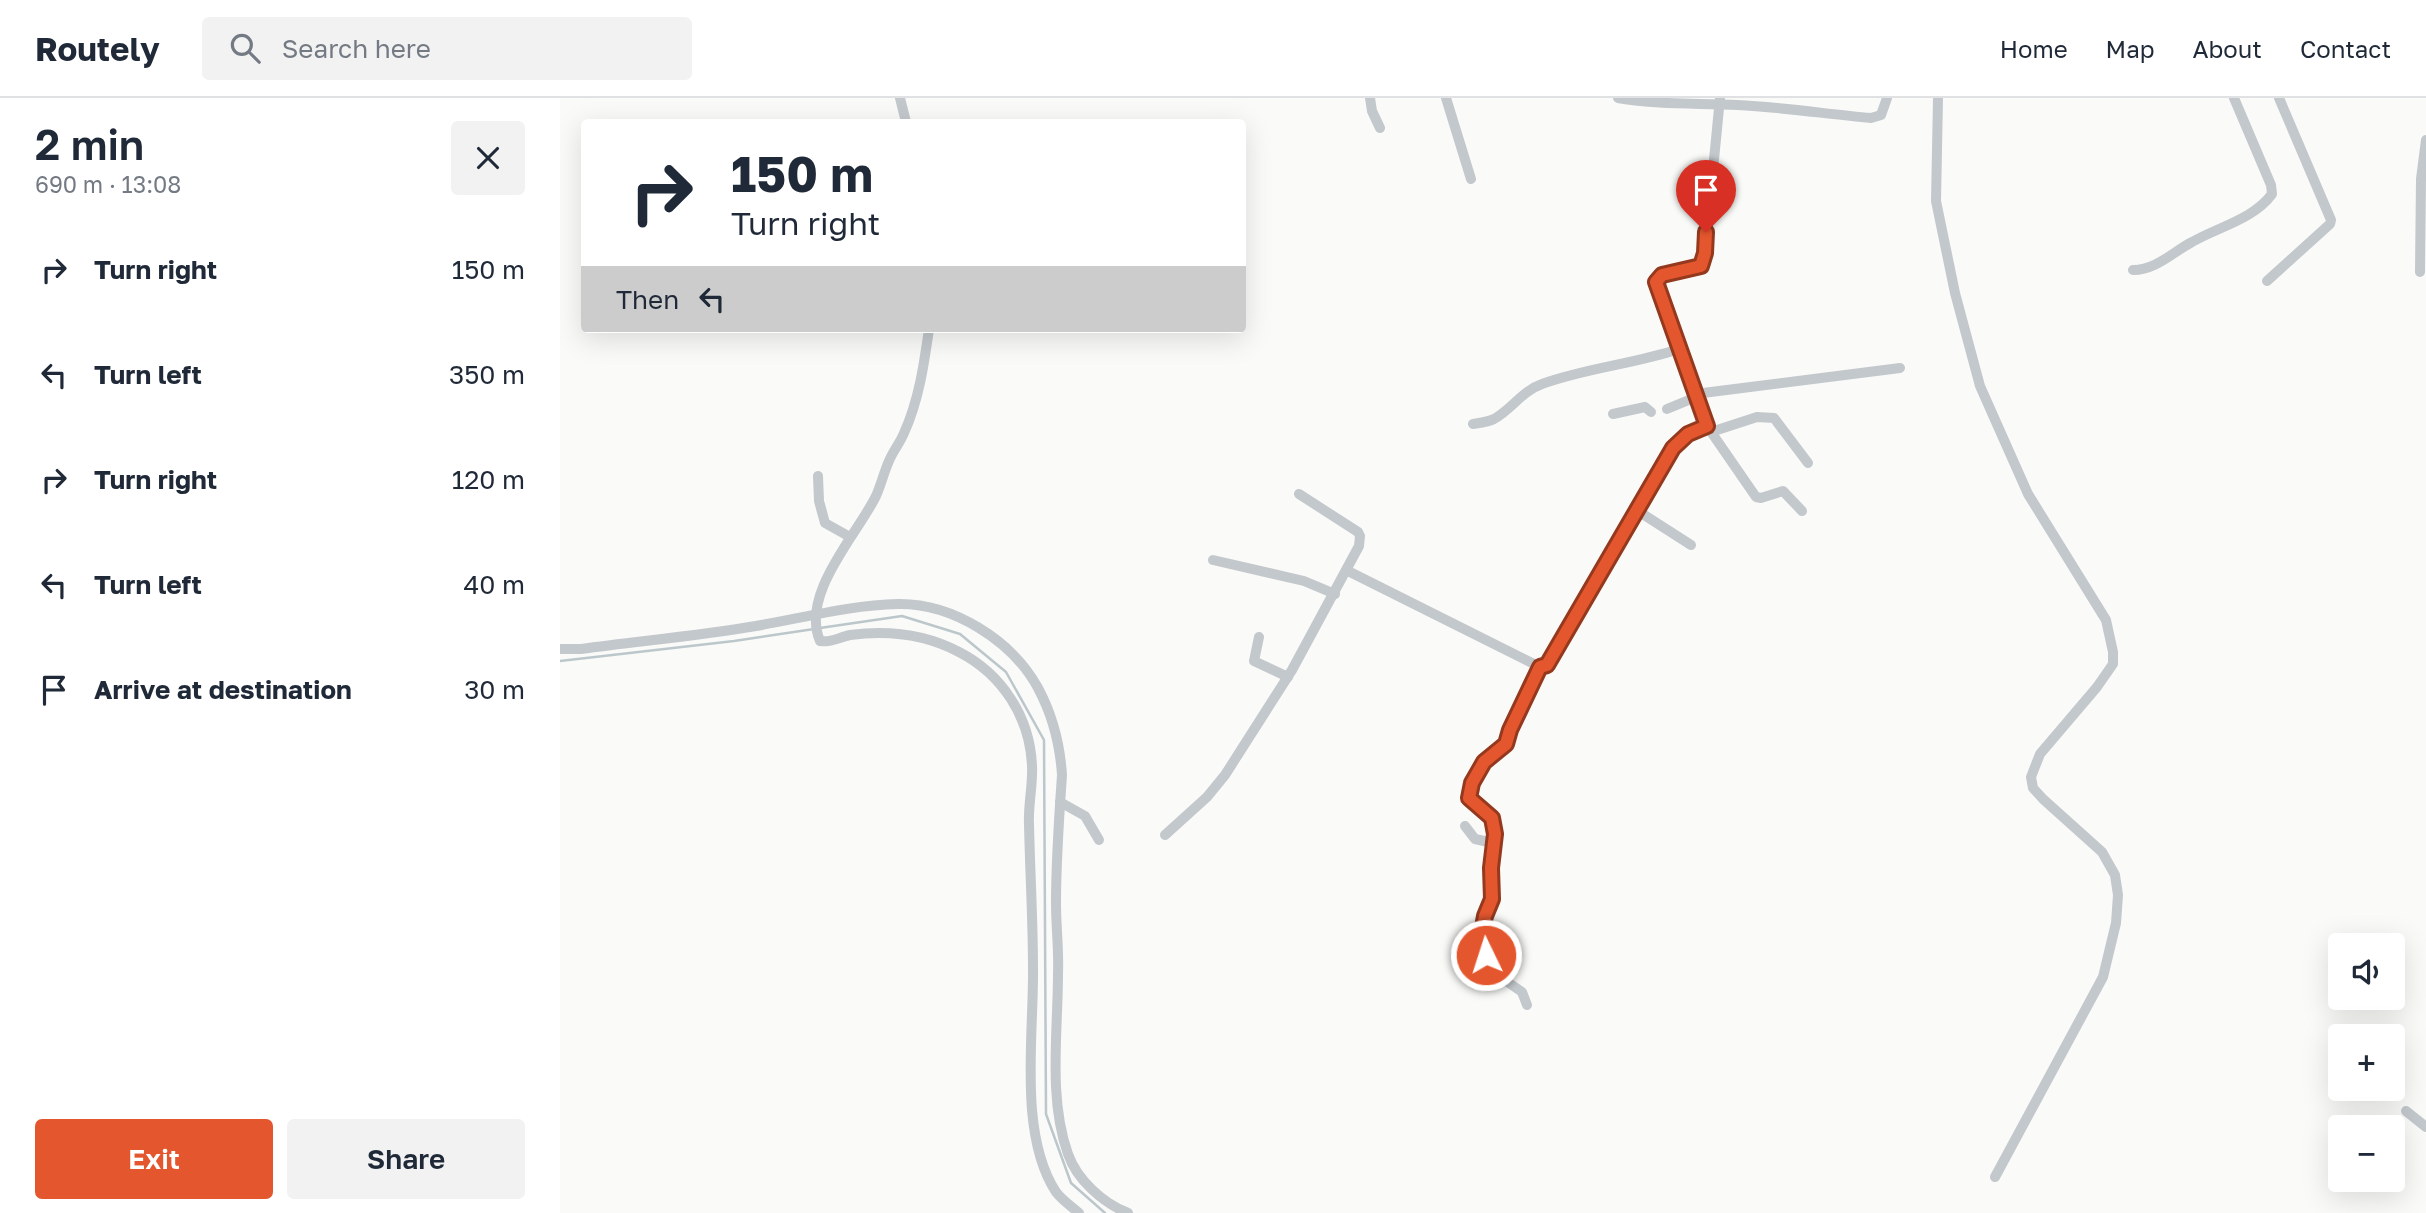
<!DOCTYPE html>
<meta charset="utf-8">
<style>
body{margin:0;font-family:"Golos Text",sans-serif;background:#f2f2f3;color:#1f2937;height:100vh;display:flex;flex-direction:column;font-size:26px;white-space:nowrap}
*{box-sizing:border-box;margin:0}
p{font-size:23px;color:#747a83}
.icon{flex:none;width:38px;height:38px;fill:none;stroke:currentColor;stroke-width:2;stroke-linecap:round;stroke-linejoin:round}
.map{position:relative;flex:1;overflow:hidden}
.panel{display:flex;flex-direction:column;background:#fff;width:560px}
.panel>*{flex:none}
.banner{position:absolute;left:21px;top:21px;width:665px;height:214px;border-radius:7px;box-shadow:0 7px 28px #0002;background:#fff;color:#1f2937;overflow:hidden}
.fabs{position:absolute;left:1768px;top:835px;display:grid;gap:14px}
.fabs a{display:grid;place-items:center;width:77px;height:77px;border-radius:7px;background:#fff;box-shadow:0 7px 28px #0002;font-size:35px}
.pin{position:absolute;display:grid;place-items:center;width:60px;height:60px;color:#fff;margin:-72px -30px;border-radius:50% 50% 50% 0;rotate:-45deg;box-shadow:0 0 7px #0007}
.pin .icon{rotate:45deg}
.me{position:absolute;width:77px;margin:-38px;rotate:356deg;stroke-linejoin:round;filter:drop-shadow(0 0 5px #0008)}
.turn{display:flex;align-items:center;gap:24px;height:147px;padding:0 35px;font-size:32px}
.turn .icon{width:91px;height:91px;stroke-width:2.5}
.turn b{display:block;font-size:49px;line-height:60px}
.then{display:flex;align-items:center;height:66px;padding:0 35px;background:#0003;gap:14px;font-size:26px}
.round{display:grid;place-items:center;flex:none;width:74px;height:74px;border-radius:7px;background:#f2f2f3}
.summary{display:flex;align-items:center;justify-content:space-between;height:119px;padding:0 35px}
h1{font-size:42px;font-weight:600;line-height:52px}
.primary-button{display:flex;gap:14px;margin-top:auto;padding:14px 35px}
.primary-button a{flex:1;height:80px;border-radius:7px;background:#e4572e;color:#fff;font-size:28px;font-weight:600;line-height:80px;text-align:center}
.primary-button a+a{background:#f2f2f3;color:#1f2937}
ul{padding:0;list-style:none}
li{display:flex;align-items:center;gap:21px;height:105px;padding:0 35px}
li div{flex:1}
li b{display:block;font-size:26px}
li em{font-style:normal}
header{display:flex;align-items:center;gap:42px;box-sizing:border-box;height:98px;padding:0 35px;background:#fff;border-bottom:2px solid #e0e1e3}
header strong{font-size:33px}
nav{display:flex;gap:38px;margin-inline-start:auto;font-size:24px}
.search{width:490px;height:63px;background:#f2f2f3;display:flex;align-items:center;gap:18px;box-sizing:border-box;padding:0 24px;border-radius:7px;color:#747a83;font-size:26px}
main{display:flex;flex:1;min-height:0}
.map>svg:first-child{display:block}
.lines{fill:none;stroke-linecap:round;stroke-linejoin:round}
.stream{stroke:#bbc7cb;stroke-width:2.5}
.minor{stroke:#c3c8cc;stroke-width:10}
.route-casing{stroke:#94391e;stroke-width:18}
.route{stroke:#e4572e;stroke-width:12}
</style>
<header>
<strong>Routely</strong>
<div class="search"><svg class="icon" aria-label="search" viewBox="0 0 24 24"><circle cx="10" cy="10" r="6"/><path d="M15 15l6 6"/></svg>Search here</div>
<nav><a>Home</a><a>Map</a><a>About</a><a>Contact</a></nav>
</header>
<main>
<section class="panel">
<div class="summary"><div><h1>2 min</h1><p>690 m · 13:08</p></div><a class="round"><svg class="icon" aria-label="close" viewBox="0 0 24 24"><path d="M6 6l12 12M18 6L6 18"/></svg></a></div>
<ul>
<li><svg class="icon" aria-label="right" viewBox="0 0 24 24"><path d="M7 20v-9h11M14 6l5 5-5 5"/></svg><div><b>Turn right</b></div><em>150 m</em></li>
<li><svg class="icon" aria-label="left" viewBox="0 0 24 24"><path d="M17 20v-9H6M10 6l-5 5 5 5"/></svg><div><b>Turn left</b></div><em>350 m</em></li>
<li><svg class="icon" aria-label="right" viewBox="0 0 24 24"><path d="M7 20v-9h11M14 6l5 5-5 5"/></svg><div><b>Turn right</b></div><em>120 m</em></li>
<li><svg class="icon" aria-label="left" viewBox="0 0 24 24"><path d="M17 20v-9H6M10 6l-5 5 5 5"/></svg><div><b>Turn left</b></div><em>40 m</em></li>
<li><svg class="icon" aria-label="arrive" viewBox="0 0 24 24"><path d="M6 21V4h12l-3 4 3 4H6"/></svg><div><b>Arrive at destination</b></div><em>30 m</em></li>
</ul>
<div class="primary-button"><a>Exit</a><a>Share</a></div>
</section>
<div class="map">
<svg width="1866" height="1115" viewBox="0 0 1866 1115">
<rect width="100%" height="100%" fill="#fafaf8"/>
<g class="lines">
<g class="stream">
<polyline points="260,530 342,518 400,536 446,574 484,642 486,1016 511,1085 545,1115"/>
<polyline points="0,563 174,543 254,531"/>
</g>
<g class="minor">
<polyline points="340,0 346,24"/>
<polyline points="810,0 812,13 820,30"/>
<polyline points="886,0 911,81"/>
<path d="M1058,0C1098,7 1137,5 1177,7C1222,9 1266,16 1311,20L1321,17L1327,0"/>
<polyline points="1378,0 1376,103 1395,195 1420,288 1468,396 1546,522 1553,554 1553,566 1537,589 1480,656 1471,679 1473,690 1483,701 1542,754 1555,777 1558,797 1556,825 1543,879 1435,1079"/>
<path d="M1573,172C1596,172 1613,154 1632,144C1658,129 1694,121 1712,96L1711,87L1674,0"/>
<polyline points="1860,174 1861,81 1866,42"/>
<polyline points="1707,183 1770,126 1771,122 1719,0"/>
<path d="M369,231C364,266 359,302 344,335C340,345 333,353 329,363C324,374 321,387 316,398C297,437 240,496 260,543C270,545 280,539 290,537C328,532 365,536 399,554C442,576 470,619 472,668C473,687 468,707 469,726C470,774 473,822 473,870C474,936 458,1036 496,1094C502,1102 511,1108 519,1115"/>
<polyline points="1135,296 1340,270"/>
<polyline points="1107,311 1136,299"/>
<polyline points="1053,316 1085,309 1091,314"/>
<path d="M913,326C919,325 928,324 934,321C952,311 962,293 982,286C1026,270 1074,266 1119,251"/>
<polyline points="1147,328 1196,399 1201,400 1223,393 1242,413"/>
<polyline points="1151,334 1197,319 1214,320 1248,365"/>
<polyline points="258,378 259,403 265,425 290,439"/>
<polyline points="1078,413 1131,447"/>
<polyline points="653,462 744,483 775,496"/>
<path d="M788,473L980,569L987,567L1113,350L1128,336L1147,328L1096,185C1105,168 1131,177 1144,164L1160,0"/>
<polyline points="699,539 694,563 728,579"/>
<path d="M0,551H21C79,543 138,538 196,528C243,520 290,507 338,506C392,505 452,542 478,590C493,618 500,646 502,677C499,720 496,762 496,805C496,829 499,852 498,875C498,934 488,1000 508,1056C517,1082 543,1105 568,1115"/>
<polyline points="500,704 525,718 539,742"/>
<polyline points="905,728 915,741 933,745"/>
<polyline points="605,737 647,699 665,677 732,572 799,448 800,438 798,434 739,396"/>
<polyline points="967,907 962,894 936,876 921,840 925,818 932,801 931,770 935,736 932,720 909,700 912,685 924,664 946,647 950,632 980,569"/>
<polyline points="1846,1013 1866,1029"/>
</g>
</g>
<g class="lines">
<defs>
<polyline id="route" points="926,857 921,840 925,818 932,801 931,770 935,736 932,720 909,700 912,685 924,664 946,646 950,632 980,569 987,567 1113,350 1128,336 1147,328 1096,184 1102,177 1141,168 1145,155 1146,134"/>
</defs>
<use href="#route" class="route-casing"/>
<use href="#route" class="route"/>
</g>
</svg>
<div class="fabs">
<a><svg class="icon" aria-label="sound" viewBox="0 0 24 24"><path d="M4 9h4l5-4v14l-5-4H4zM17 9q2 3 0 6"/></svg></a>
<a>+</a>
<a>−</a>
</div>
<div class="pin" style="left:1146px;top:134px;background:#d93025"><svg class="icon" aria-label="arrive" viewBox="0 0 24 24"><path d="M6 21V4h12l-3 4 3 4H6"/></svg></div>
<svg class="me" style="left:926px;top:857px" viewBox="-20 -20 40 40"><circle r="17" fill="#e4572e" stroke="#fff" stroke-width="3"/><path d="M0-11L8 9 0 5-8 9z" fill="#fff"/></svg>
<div class="banner">
<div class="turn"><svg class="icon" aria-label="right" viewBox="0 0 24 24"><path d="M7 20v-9h11M14 6l5 5-5 5"/></svg><div><b>150 m</b>Turn right</div></div>
<div class="then">Then<svg class="icon" aria-label="left" viewBox="0 0 24 24"><path d="M17 20v-9H6M10 6l-5 5 5 5"/></svg></div>
</div>
</div>
</main>
